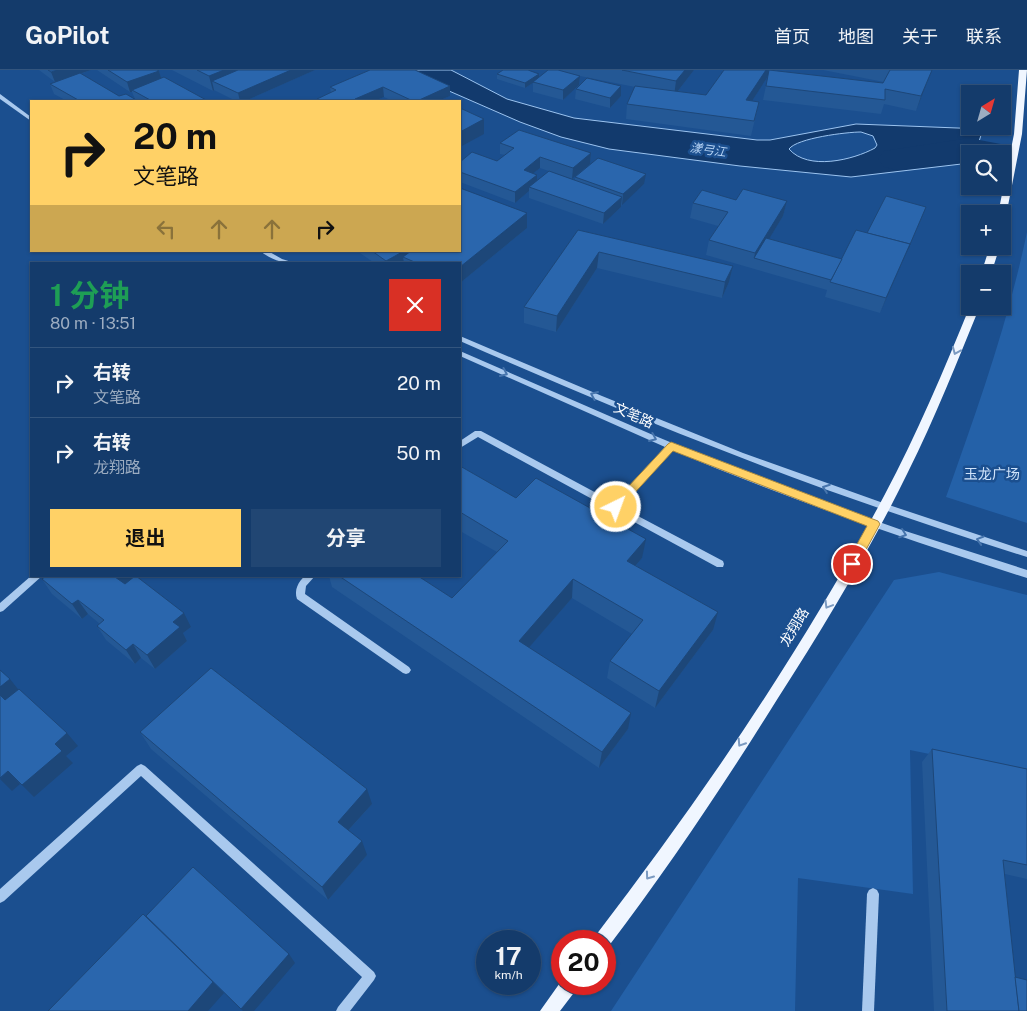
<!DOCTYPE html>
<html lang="zh">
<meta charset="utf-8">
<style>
body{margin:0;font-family:"Public Sans","Noto Sans SC",sans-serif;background:#214673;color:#f1f3f6;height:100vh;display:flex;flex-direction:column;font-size:19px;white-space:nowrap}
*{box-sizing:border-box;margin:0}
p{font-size:16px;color:#9dadc1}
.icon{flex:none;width:28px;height:28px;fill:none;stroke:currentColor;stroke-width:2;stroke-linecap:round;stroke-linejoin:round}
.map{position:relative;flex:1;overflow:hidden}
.drawer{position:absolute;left:30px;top:192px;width:431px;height:315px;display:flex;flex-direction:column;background:#143b6b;border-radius:0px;box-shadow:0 1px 4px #0004,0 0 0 1px #33557e}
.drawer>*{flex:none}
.banner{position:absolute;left:30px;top:30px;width:431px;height:152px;border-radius:0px;box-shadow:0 1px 4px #0004,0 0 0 1px #33557e;background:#ffd166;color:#111;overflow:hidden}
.needle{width:32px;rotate:37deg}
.controls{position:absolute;left:961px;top:15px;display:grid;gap:10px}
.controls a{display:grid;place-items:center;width:50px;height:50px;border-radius:0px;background:#143b6b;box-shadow:0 1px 4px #0004,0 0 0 1px #33557e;font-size:25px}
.speed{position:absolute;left:476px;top:860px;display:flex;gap:10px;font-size:25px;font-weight:700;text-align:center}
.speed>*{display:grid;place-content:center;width:65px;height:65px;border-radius:50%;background:#143b6b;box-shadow:0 1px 4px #0004,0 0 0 1px #33557e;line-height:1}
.speed small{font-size:12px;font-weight:400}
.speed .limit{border:8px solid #d22;background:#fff;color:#111}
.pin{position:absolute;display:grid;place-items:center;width:42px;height:42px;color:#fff;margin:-21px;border:2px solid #fff;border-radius:50%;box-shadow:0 1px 5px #0007}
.me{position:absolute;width:55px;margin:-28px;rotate:42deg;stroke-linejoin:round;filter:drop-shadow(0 0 4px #0008)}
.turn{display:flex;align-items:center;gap:18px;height:105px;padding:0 20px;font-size:22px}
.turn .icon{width:65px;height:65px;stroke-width:2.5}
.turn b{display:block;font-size:35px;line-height:42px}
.lanes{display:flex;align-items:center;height:48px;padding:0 20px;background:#0003;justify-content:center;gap:25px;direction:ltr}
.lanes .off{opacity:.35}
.round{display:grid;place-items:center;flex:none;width:52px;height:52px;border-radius:0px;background:#214673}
.head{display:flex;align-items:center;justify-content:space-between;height:85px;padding:0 20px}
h1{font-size:30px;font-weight:700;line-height:38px;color:#1e9e55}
.button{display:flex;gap:10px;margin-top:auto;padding:10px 20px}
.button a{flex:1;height:58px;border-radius:0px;background:#ffd166;color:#111;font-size:20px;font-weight:700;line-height:58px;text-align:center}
.button a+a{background:#214673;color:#f1f3f6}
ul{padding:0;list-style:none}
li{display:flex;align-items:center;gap:15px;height:70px;padding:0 20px;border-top:1px solid #33557e}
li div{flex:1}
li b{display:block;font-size:19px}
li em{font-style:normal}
header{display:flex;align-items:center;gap:30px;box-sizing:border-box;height:70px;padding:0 25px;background:#143b6b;border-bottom:1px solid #33557e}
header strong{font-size:24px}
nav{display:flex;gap:28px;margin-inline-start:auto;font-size:18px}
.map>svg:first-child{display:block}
.green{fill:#2461a8}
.water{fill:#123a6d;stroke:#9cc4f0;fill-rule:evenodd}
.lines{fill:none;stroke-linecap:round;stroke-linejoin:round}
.river{fill:#123a6d;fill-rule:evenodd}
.minor{fill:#a9c9ee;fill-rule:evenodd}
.major{fill:#f0f6ff;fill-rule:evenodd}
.wall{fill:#245895}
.shaded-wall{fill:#1d4779}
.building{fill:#2a66ad;stroke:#1d4779}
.oneway{stroke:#7b9ac1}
.oneway2{stroke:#4674ac}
.route{fill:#ffd166;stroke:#a68842}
.labels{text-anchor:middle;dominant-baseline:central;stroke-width:5;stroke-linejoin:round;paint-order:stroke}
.far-water-label{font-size:12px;font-style:italic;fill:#b5d3f5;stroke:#1b4f8f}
.street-label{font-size:14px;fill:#fff;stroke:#1b4f8f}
.park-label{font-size:14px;fill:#cfe3fa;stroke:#1b4f8f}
</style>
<header>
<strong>GoPilot</strong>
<nav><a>首页</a><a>地图</a><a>关于</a><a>联系</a></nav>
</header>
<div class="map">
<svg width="1027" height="941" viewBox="0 0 1027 941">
<rect width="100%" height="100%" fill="#1b4f8f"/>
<g class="green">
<path d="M1027,162V453L946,427C977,340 1008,253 1027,162Z"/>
<polygon points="939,502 1027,525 1027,704 910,680 913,824 798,808 795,941 611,941 894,510"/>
</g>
<path class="water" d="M401,0H451L507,29L574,48L757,70H770L856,54L983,59L975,84H970V93L851,107L740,96L609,79L561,67L520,52ZM861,62L873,66L877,75L875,78C853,90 808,101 789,79C797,68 847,62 861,62Z"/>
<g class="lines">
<polygon class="river" points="969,68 1011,76 1017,84 1011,92 1002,94 1002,84 970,84 970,90 897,100 884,97 878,89 884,81"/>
<g class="minor">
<polygon points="0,24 31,47 31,51 0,29"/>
<path d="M260,181H268L282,189L298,194C284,194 272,190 260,181Z"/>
<path d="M460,266L602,326L743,383L886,434L1027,481V487C929,456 832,423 737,386C643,350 551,311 460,271Z"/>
<path d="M460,281L653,365L769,413L899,459L1027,500V508C907,470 788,429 672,380L621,437L723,491L724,494L723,497H717L478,367L460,378V371L475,361H481L615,433L665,377L460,286Z"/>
<polygon points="31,506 42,506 3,541 0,542 0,533"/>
<path d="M305,506H315L306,516L305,524L409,597L411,600L409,603L406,604L403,603L297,529C294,520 298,512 305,506Z"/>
<polygon points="141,694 145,696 374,902 376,906 374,910 350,941 336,941 338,937 362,907 141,706 4,831 0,833 0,819 137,696"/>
<polygon points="873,818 877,820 879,824 874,941 862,941 867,824 869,820"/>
</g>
<g class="major">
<polygon points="1019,0 1027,0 1022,64 1006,146 1002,149 1002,144 998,144 1014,64"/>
<polygon points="990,176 1000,176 991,204 981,204"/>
<path d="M970,236H980C957,292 935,348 908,402C870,480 825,555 778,628C725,713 669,797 608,877L605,878V871H594L596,865C702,727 803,579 884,426C917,364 944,300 970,236Z"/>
<polygon points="562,910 562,914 579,914 576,920 560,941 540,941"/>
</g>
</g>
<g class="wall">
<polygon points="39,0 91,0 80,4 119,26 135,29 132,22 130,22 97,0 157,0 159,1 161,8 208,31 67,31 54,24 50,14 55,12"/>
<polygon points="172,0 315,0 245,31 236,31 214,20 213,21"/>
<polygon points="370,0 450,26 438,31 393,31 384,27 374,31 317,31 317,29 331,23 330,17"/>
<polygon points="561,0 694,0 678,21 706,25 724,0 883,13 884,12 823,0 932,0 916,41 884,34 881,44 763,30 768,6 752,31 759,32 751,66 626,49 627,34 635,17 580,6 579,15 563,30 533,22 533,13 525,18 497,9 497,4 539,7 561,1"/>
<polygon points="621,16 621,26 610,38 575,29 576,19"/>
<polygon points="500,73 591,83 590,94 572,109 540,98 533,103 537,111 575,110 575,107 644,114 622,134 621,137 603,154 529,128 529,121 515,133 460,112 460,92 497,91 505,85 500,84"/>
<polygon points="736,130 787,131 783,146 769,169 842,189 867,163 922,147 880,243 825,227 827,220 706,185 709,170 718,156 690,148 693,133"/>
<polygon points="527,158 460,213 460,194 404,194 404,193 402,194 376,194 357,181 460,181"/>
<polygon points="578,160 733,196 729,212 722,228 597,198 556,262 524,253 524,237"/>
<polygon points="460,396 516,428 642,488 636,495 713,560 655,638 607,608 610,591 632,564 572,528 529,577 628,659 599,698 332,517 329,506 418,506 452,528 497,482 460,461"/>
<polygon points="43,506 132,506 133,508 191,557 183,563 187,571 155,599 141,588 135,594 106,570 97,556 100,554 88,544 82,549 52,524 42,509 44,508"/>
<polygon points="140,662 372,734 348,761 367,785 328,830 151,679"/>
<polygon points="932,679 1027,699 1027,809 1005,804 1015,907 1027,941 934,941 922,692"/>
</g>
<g class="shaded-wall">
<polygon points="58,0 91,0 55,12 51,2"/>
<polygon points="224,0 241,0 212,11 214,20 213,21 209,6"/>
<polygon points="291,0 315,0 245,31 240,31 238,23"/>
<polygon points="685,0 694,0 674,26 676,11"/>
<polygon points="766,0 772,0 743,45 746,30"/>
<polygon points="932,0 916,41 921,26"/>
<polygon points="159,1 162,11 132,20 132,22 130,22 127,12"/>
<polygon points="539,4 539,9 525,18 525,13"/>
<polygon points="580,6 579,15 563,30 563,20"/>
<polygon points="450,16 450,26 438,31 417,31"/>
<polygon points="621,16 621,26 610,38 610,28"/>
<polygon points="383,17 384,27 374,31 355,31 355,29"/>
<polygon points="484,49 484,64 460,77 460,62"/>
<polygon points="591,83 590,94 572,109 573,98"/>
<polygon points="540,87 540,98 523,111 524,100"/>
<polygon points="646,104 644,114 622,135 623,124"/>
<polygon points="537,105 537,115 529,117 529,121 515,133 515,122"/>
<polygon points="622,127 621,137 603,154 604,143"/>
<polygon points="787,131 783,146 757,189 754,188 755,183"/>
<polygon points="926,137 922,147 880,243 886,228"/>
<polygon points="527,143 527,158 460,213 460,197"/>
<polygon points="404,181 416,181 403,187 404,193 402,194 387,194 386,191"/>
<polygon points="599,182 597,198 556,262 557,246"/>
<polygon points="733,196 729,212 722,228 725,212"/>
<polygon points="646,469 642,488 624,509 627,491"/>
<polygon points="116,506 132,506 135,512 124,521 115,507"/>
<polygon points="573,509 572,528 519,589 519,571"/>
<polygon points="78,530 88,544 82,549 72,534"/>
<polygon points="718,542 713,560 655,638 659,621"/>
<polygon points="184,543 191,557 183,563 187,571 155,599 147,585 173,552"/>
<polygon points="133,574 141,588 135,594 126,580"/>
<polygon points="10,609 21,623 7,634 0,626 0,617"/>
<polygon points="631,643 628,659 599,698 602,682"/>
<polygon points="67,663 78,676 66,686 73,693 34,727 22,715 55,674"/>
<polygon points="8,701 20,714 12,721 0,709"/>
<polygon points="367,719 372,734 343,766 338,752"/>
<polygon points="362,771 367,785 328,830 322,817"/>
<polygon points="289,884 295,893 254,941 243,941 241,939"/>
<polygon points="213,912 224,923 208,941 188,941"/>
</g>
<g class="building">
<polygon points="48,0 58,0 51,2"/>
<polygon points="108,0 157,0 159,1 127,12"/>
<polygon points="197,0 224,0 209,6"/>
<polygon points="238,0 291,0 238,23 212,11"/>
<polygon points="370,0 415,0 450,16 417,31 413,31 383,17 355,29 359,31 322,31 317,29 336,20 330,17"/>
<polygon points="503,0 528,0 539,4 525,13 497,4"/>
<polygon points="548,0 558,0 580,6 563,20 533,12"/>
<polygon points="622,0 685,0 676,11"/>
<polygon points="724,0 766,0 746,30 759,32 754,51 627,34 635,16 706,25"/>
<polygon points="769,0 883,13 890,0 932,0 921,26 885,19 885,30 766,16"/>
<polygon points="80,3 119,26 126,24 138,31 80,31 50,14"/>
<polygon points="164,7 208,31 152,31 132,20"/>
<polygon points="587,8 621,16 610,28 576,19"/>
<polygon points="368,29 373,31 363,31"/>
<polygon points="460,38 484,49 460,62"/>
<polygon points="519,60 591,83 573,98 540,87 524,100 537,105 515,122 460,102 460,92 472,82 497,91 514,78 500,73"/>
<polygon points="598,88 646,104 623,124 575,107"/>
<polygon points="549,101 622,127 604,143 529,117"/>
<polygon points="460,118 527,143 460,197 460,194 419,194 403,187 411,181 460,181"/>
<polygon points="743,119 787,131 755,183 709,170 728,142 693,133 702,120 736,130"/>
<polygon points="886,126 926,137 908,179 910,174 867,163"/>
<polygon points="578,160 733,196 725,212 599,182 557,246 524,237"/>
<polygon points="856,160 910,174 886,228 830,212"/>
<polygon points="766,168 842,189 831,210 754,188"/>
<polygon points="372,181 404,181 386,191"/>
<polygon points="460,396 516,428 536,408 646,469 627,491 718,542 659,621 610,591 643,550 573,509 519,571 631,643 602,682 339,506 418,506 452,528 508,471 460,442"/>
<polygon points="46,506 116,506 115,507 125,514 135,506 136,506 184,543 173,552 180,557 147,585 133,574 126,580 97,556 104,550 78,530 72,534 42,509"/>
<polygon points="211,598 367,719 338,752 362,771 322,817 140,662"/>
<polygon points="0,600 10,609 0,617"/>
<polygon points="19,619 67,663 55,674 62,681 22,715 8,701 0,708 0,625 5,630"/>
<polygon points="932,679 1027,699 1027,795 1003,790 1019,941 947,941"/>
<polygon points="193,797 289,884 241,939 146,846"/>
<polygon points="143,844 213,912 188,941 48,941"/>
<polygon points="1015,907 1027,910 1027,941 1019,941"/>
</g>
<defs><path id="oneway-chevron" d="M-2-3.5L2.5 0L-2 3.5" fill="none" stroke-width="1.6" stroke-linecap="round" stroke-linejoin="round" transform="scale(1.25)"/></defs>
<g class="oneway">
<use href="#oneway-chevron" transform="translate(956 281) rotate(113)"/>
<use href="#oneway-chevron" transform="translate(828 535) rotate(121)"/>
<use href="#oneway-chevron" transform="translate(741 673) rotate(123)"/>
<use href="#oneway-chevron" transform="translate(649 806) rotate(126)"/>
</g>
<g class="oneway2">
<use href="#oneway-chevron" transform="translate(504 303) rotate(24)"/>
<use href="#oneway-chevron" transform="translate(594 325) rotate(-157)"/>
<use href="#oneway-chevron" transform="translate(653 368) rotate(23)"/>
<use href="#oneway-chevron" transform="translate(826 418) rotate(-160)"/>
<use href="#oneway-chevron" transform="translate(903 464) rotate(19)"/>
<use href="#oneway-chevron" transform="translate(980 470) rotate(-163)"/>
</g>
<polygon class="route" points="671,372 878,451 880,454 856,498 848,498 846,494 867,456 673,381 619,440 612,440 612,434 668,374"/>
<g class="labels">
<g class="far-water-label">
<text transform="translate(708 80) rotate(8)">漾弓江</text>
</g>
<g class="street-label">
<text transform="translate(634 345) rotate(24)">文笔路</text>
<text transform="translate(794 557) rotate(-59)">龙翔路</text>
</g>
<g class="park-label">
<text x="992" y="404">玉龙广场</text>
</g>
</g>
</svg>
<div class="controls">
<a><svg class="needle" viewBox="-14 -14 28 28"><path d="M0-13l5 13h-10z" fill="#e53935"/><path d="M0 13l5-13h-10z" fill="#9dadc1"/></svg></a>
<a><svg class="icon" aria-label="search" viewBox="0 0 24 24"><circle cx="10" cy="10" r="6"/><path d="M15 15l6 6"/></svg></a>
<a>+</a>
<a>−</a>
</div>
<div class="speed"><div>17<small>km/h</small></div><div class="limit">20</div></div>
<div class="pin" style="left:852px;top:494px;background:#d93025"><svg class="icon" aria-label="arrive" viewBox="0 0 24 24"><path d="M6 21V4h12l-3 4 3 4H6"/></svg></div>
<svg class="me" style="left:616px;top:437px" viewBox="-20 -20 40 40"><circle r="17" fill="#ffd166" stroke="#fff" stroke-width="3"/><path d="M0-11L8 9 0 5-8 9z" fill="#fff"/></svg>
<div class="banner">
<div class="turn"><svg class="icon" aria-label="right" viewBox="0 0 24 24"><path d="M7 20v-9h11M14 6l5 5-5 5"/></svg><div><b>20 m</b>文笔路</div></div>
<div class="lanes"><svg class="icon off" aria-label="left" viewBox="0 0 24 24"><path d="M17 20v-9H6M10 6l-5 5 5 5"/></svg><svg class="icon off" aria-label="ahead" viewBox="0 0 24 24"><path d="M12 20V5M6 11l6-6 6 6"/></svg><svg class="icon off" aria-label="ahead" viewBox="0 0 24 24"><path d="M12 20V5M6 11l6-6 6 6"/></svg><svg class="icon" aria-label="right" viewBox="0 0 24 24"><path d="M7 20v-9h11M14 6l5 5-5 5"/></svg></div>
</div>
<section class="drawer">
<div class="head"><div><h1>1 分钟</h1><p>80 m · 13:51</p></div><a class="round" style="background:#d93025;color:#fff"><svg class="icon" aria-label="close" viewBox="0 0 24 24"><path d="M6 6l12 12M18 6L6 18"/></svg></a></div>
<ul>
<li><svg class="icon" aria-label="right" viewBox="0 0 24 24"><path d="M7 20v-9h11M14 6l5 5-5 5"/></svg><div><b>右转</b><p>文笔路</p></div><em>20 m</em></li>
<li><svg class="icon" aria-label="right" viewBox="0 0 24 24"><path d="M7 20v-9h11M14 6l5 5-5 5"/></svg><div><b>右转</b><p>龙翔路</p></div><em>50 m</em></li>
</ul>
<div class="button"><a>退出</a><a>分享</a></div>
</section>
</div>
